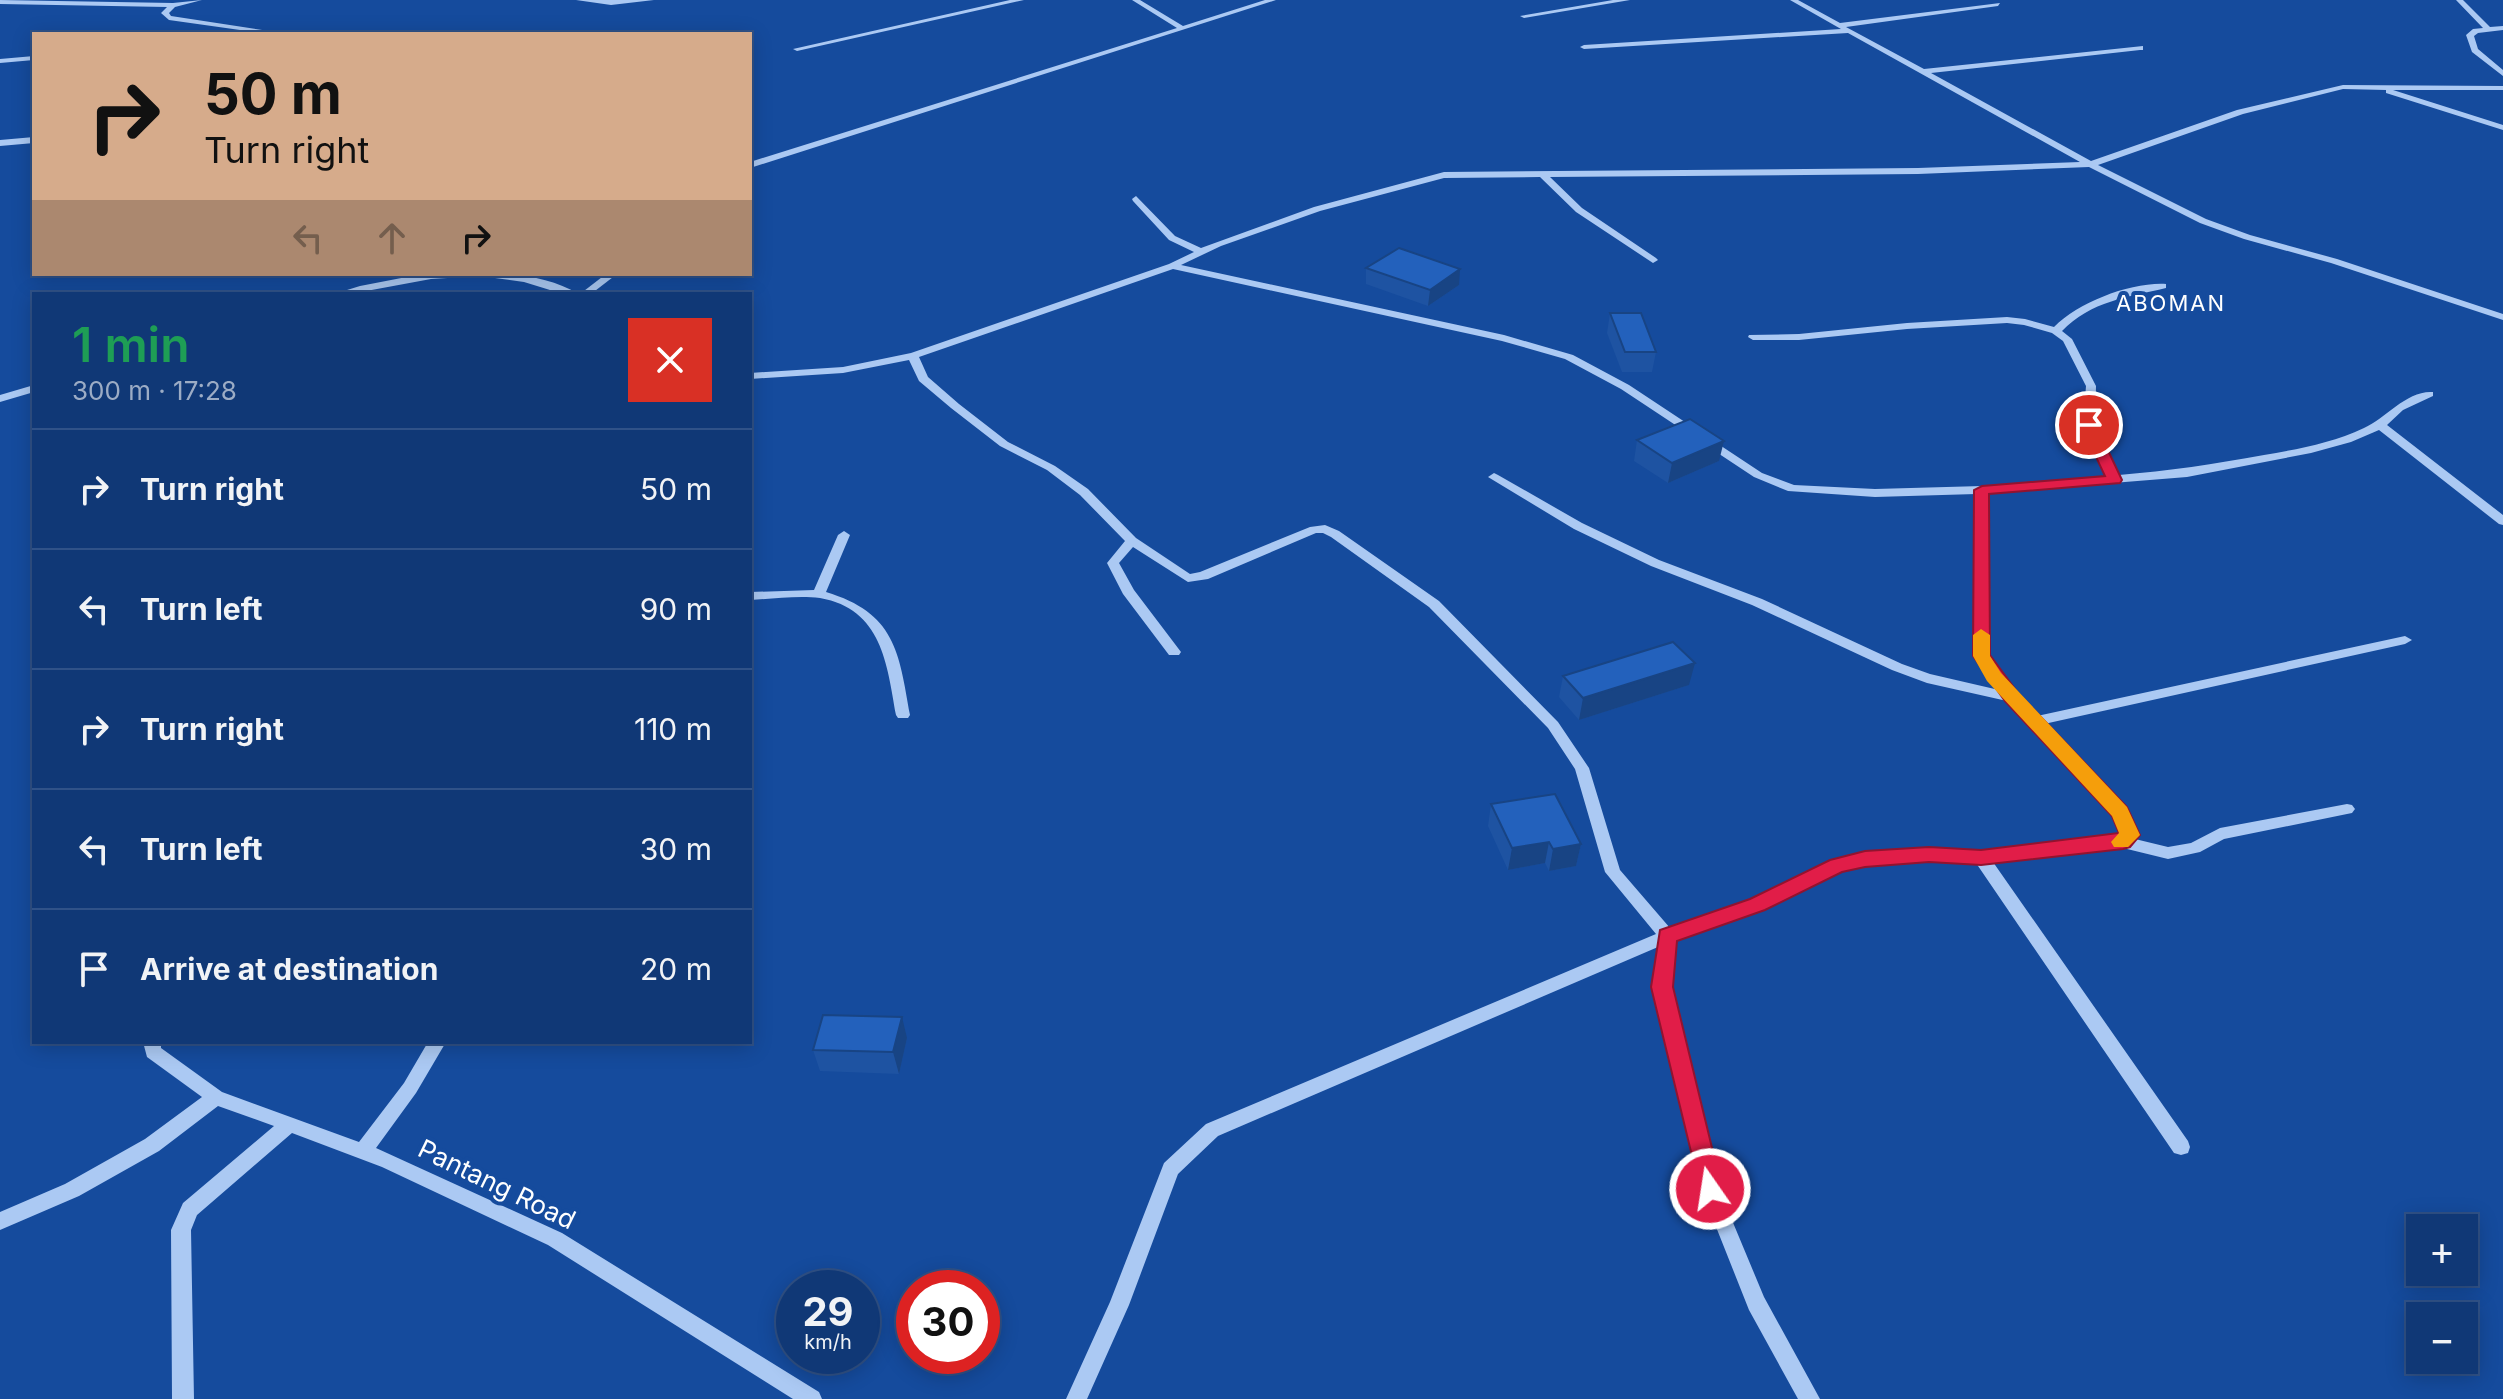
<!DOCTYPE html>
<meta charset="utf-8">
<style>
body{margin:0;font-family:Inter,sans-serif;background:#193f7b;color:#f1f3f6;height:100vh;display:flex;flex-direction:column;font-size:30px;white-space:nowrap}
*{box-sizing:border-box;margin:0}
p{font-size:26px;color:#9cacc5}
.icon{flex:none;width:44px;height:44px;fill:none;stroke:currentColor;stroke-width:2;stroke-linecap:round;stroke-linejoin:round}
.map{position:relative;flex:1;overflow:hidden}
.side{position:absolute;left:32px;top:292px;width:720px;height:752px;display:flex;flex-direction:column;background:#103876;border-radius:0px;box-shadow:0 4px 20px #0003,0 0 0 2px #305288}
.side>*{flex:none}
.top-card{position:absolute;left:32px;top:32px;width:720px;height:244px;border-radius:0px;box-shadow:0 4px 20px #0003,0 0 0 2px #305288;background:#d6ab8b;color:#111;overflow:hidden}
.fabs{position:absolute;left:2406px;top:1214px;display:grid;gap:16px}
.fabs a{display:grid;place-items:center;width:72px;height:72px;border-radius:0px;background:#103876;box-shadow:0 4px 20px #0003,0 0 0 2px #305288;font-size:40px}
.speed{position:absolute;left:776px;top:1270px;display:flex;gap:16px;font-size:40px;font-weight:700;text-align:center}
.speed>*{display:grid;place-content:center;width:104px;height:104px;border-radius:50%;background:#103876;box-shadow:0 4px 20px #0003,0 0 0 2px #305288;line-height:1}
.speed small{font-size:20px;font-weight:400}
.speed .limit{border:12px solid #d22;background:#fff;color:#111}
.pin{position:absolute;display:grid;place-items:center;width:68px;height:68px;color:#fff;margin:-34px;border:4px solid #fff;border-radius:50%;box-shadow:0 2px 8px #0007}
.me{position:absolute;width:88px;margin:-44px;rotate:347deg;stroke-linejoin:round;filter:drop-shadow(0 0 6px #0008)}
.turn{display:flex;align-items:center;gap:28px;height:168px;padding:0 40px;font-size:36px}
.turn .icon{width:104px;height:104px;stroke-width:2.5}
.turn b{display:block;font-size:56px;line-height:68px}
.lanes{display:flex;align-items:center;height:76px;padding:0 40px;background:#0003;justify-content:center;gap:40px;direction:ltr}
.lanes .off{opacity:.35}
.round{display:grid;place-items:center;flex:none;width:84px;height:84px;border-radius:0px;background:#193f7b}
.overview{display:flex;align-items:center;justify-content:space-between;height:136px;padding:0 40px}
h1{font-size:48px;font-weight:600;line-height:60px;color:#1e9e55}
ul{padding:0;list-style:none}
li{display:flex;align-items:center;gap:24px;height:120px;padding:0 40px;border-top:2px solid #305288}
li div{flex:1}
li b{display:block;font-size:30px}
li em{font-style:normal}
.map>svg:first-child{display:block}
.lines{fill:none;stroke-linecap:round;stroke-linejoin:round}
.minor{fill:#abc9f3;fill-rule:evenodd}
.wall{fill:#1e53a2}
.shaded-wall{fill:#184484}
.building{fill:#2361bc;stroke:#184484;stroke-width:2}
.route{fill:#e11d48;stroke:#92132f;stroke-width:2}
.slow{fill:#f59e0b}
.labels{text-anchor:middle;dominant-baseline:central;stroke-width:8;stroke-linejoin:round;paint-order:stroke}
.far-quarter-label{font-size:22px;letter-spacing:2px;fill:#fff;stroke:#154b9d}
.near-street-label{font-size:26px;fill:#fff;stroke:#154b9d}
</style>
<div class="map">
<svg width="2503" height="1399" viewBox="0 0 2503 1399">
<rect width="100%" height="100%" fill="#154b9d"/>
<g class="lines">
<g class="minor">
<polygon points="0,0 173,3 202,0 175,7 169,13 171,16 288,34 268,34 169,20 161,13 167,7 0,4"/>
<polygon points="576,0 654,0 611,5"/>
<polygon points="1010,0 1024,0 797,51 793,49"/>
<polygon points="1132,0 1140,0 1183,26 1265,0 1276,0 750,168 750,162 1177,28"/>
<polygon points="1613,0 1630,0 1524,18 1520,16"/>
<path d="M1790,0H1798L1840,23L2000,3L1998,6L1846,27L1924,69L2143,46V50H2140L1931,73L2091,161L2237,110L2343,85L2503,86V90H2393L2503,125V130L2386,93V90L2343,89L2243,114L2098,165L2206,219L2250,235L2337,259L2503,314V320L2331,263L2244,239L2200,223L2089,167L1918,174L1550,177L1582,208L1656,258L1658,260L1653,263L1576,212L1540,177L1444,178L1320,211L1221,246L1181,265L1504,335L1573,355L1629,385L1762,473L1794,485L1875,489L1982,486L2107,476L2083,425L2086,386L2063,341L2052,333L2024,325L2007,323L1907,329L1799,340H1753L1748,337L1749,335L1799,334L1907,323L2007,317L2025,319L2054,327C2079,302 2131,282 2166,284V288C2128,297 2091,301 2062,331L2072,339L2096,386L2095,425L2119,475C2168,471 2215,464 2264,455C2299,449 2332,443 2364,428C2386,418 2407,390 2433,392V396L2403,410L2387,425L2503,515V525L2499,524L2379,430L2351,442L2311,453L2187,477L1988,493L1989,656L2016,694L2037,716L2405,636L2412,640L2405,644L2044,724L2125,808L2138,835L2135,839L2168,847L2191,843L2220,828L2347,804L2352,805L2355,809L2352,813L2347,814L2224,839L2200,852L2168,859L2123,848L1993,862L2188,1141L2190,1147L2188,1153L2181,1155L2174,1153L1976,863L1929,860L1865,865L1841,871L1764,909L1675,940L1670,987L1719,1189L1764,1297L1820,1399H1798L1749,1310L1701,1189L1654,987L1658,947L1218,1136L1178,1174L1129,1305L1087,1399H1066L1110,1302L1164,1163L1206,1124L1656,934L1605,872L1575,769L1548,728L1429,607L1331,537L1323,533H1316L1208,579L1188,582L1133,547L1119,563L1134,590L1181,652L1179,655H1169L1123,594L1107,563L1125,541L1080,495L1047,470L1000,446L951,408L919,381L909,360L843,373L750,379V373L843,367L911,353L1169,264L1194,252L1169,240L1133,201L1132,199L1136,196L1175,236L1201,248L1314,207L1444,172L1918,168L2080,162L1848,33L1584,49L1580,47L1584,45L1841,29ZM1173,269L1502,341L1565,359L1621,389L1754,477L1788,491L1875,497L1976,494L1975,656L1999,690L1930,674L1902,664L1762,599L1659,560L1582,523L1498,475L1494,473L1488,477L1574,529L1651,566L1752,605L1892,670L1927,683L2007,701L2114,815L2122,834L2119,837L1981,851L1929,848L1865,853L1831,862L1752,901L1670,928L1620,870L1589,768L1558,722L1439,601L1339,531L1325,525L1310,527L1200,572L1190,574L1136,538L1088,489L1055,466L1008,442L959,404L928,377L919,357Z"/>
<polygon points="2456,0 2463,0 2490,27 2503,26 2503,30 2478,33 2474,36 2478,49 2503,70 2503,76 2472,52 2466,35 2473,29 2483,28"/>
<polygon points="34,56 34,60 0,63 0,59"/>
<polygon points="34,137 34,143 0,146 0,140"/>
<path d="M422,274C470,274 536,267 578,294H563L524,282L480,276L431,279L350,294H334L360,286Z"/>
<polygon points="606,274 617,274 591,294 580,294"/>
<polygon points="34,385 34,392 0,402 0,395"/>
<path d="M844,531L850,535L826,592C895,613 899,651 910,715L908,718H898L896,715C887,664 882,609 820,598C798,595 772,599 750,600V592L814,590L838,535Z"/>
<polygon points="143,1042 161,1042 161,1048 222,1092 359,1142 404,1083 428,1042 446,1042 416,1093 376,1148 562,1233 819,1392 822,1399 793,1399 548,1245 382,1167 292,1133 197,1215 191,1230 194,1399 172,1399 171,1230 183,1203 274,1126 218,1106 159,1151 79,1196 0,1230 0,1212 65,1184 145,1139 202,1097 147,1057"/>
</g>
</g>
<g class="wall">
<polygon points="1366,268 1459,285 1428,306 1366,284"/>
<polygon points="1610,313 1656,352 1652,372 1622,372 1607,333"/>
<polygon points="1637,440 1719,461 1668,483 1634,461"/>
<polygon points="1563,676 1689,685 1579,720 1559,697"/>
<polygon points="1491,804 1581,844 1576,866 1549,871 1545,863 1508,870 1488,826"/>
<polygon points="907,1038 899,1074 820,1071 813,1050"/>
</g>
<g class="shaded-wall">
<polygon points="1460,269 1459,285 1428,306 1430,290"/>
<polygon points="1724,441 1719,461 1668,483 1672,463"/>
<polygon points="1695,663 1689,685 1579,720 1583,698"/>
<polygon points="1549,842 1545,863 1508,870 1512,848"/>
<polygon points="1581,844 1576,866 1549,871 1553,849"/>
<polygon points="902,1017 907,1038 899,1074 893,1052"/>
</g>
<g class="building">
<polygon points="1399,248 1460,269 1430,290 1366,268"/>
<polygon points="1610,313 1641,313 1656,352 1625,352"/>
<polygon points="1690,419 1724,441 1672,463 1637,440"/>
<polygon points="1673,642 1695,663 1583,698 1563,676"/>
<polygon points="1555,794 1581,844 1553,849 1549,842 1512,848 1491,804"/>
<polygon points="823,1015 902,1017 893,1052 813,1050"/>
</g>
<polygon class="route" points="2089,420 2096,425 2122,480 2120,483 1989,494 1990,655 2018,693 2127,807 2140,835 2130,847 2123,849 1981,865 1929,862 1865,867 1842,872 1765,910 1677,941 1673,987 1722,1189 1719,1197 1710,1200 1702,1197 1651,987 1660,930 1750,899 1830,860 1865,851 1929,847 1981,850 2119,833 2112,816 2005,701 1973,656 1974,490 1982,486 2105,476 2081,425"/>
<polygon class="slow" points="1981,629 1990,635 1990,656 2001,673 2127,807 2140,835 2128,847 2114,847 2111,842 2119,833 2112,816 1987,681 1973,656 1973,635"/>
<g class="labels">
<g class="far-quarter-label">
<text x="2171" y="303">ABOMAN</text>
</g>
<g class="near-street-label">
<text transform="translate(497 1184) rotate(26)">Pantang Road</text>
</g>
</g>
</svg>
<div class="fabs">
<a>+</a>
<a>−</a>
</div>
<div class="speed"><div>29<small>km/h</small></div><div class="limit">30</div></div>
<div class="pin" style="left:2089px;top:425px;background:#d93025"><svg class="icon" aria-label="arrive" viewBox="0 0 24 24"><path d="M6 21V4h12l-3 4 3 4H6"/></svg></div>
<svg class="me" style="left:1710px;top:1189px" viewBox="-20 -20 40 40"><circle r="17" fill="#e11d48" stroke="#fff" stroke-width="3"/><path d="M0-11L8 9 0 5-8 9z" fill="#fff"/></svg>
<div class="top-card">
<div class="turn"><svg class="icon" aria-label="right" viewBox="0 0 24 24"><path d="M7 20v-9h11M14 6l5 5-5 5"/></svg><div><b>50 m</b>Turn right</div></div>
<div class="lanes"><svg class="icon off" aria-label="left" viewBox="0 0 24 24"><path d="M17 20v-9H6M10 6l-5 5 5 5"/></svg><svg class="icon off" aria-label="ahead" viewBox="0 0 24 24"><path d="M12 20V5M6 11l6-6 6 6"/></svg><svg class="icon" aria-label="right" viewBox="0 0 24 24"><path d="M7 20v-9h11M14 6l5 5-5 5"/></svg></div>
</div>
<section class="side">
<div class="overview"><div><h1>1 min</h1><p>300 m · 17:28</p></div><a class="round" style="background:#d93025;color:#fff"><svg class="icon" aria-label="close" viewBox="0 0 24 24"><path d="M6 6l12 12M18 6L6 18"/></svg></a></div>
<ul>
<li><svg class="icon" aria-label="right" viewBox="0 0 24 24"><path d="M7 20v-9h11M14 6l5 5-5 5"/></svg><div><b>Turn right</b></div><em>50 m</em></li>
<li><svg class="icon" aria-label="left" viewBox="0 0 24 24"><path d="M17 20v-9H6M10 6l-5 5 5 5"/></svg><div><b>Turn left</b></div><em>90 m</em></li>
<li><svg class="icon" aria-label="right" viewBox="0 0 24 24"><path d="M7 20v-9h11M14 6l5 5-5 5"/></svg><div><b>Turn right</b></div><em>110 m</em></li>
<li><svg class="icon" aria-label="left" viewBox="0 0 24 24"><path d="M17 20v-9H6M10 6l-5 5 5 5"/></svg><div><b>Turn left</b></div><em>30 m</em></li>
<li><svg class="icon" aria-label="arrive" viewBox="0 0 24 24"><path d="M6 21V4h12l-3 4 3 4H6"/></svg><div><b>Arrive at destination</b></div><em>20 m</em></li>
</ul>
</section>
</div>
